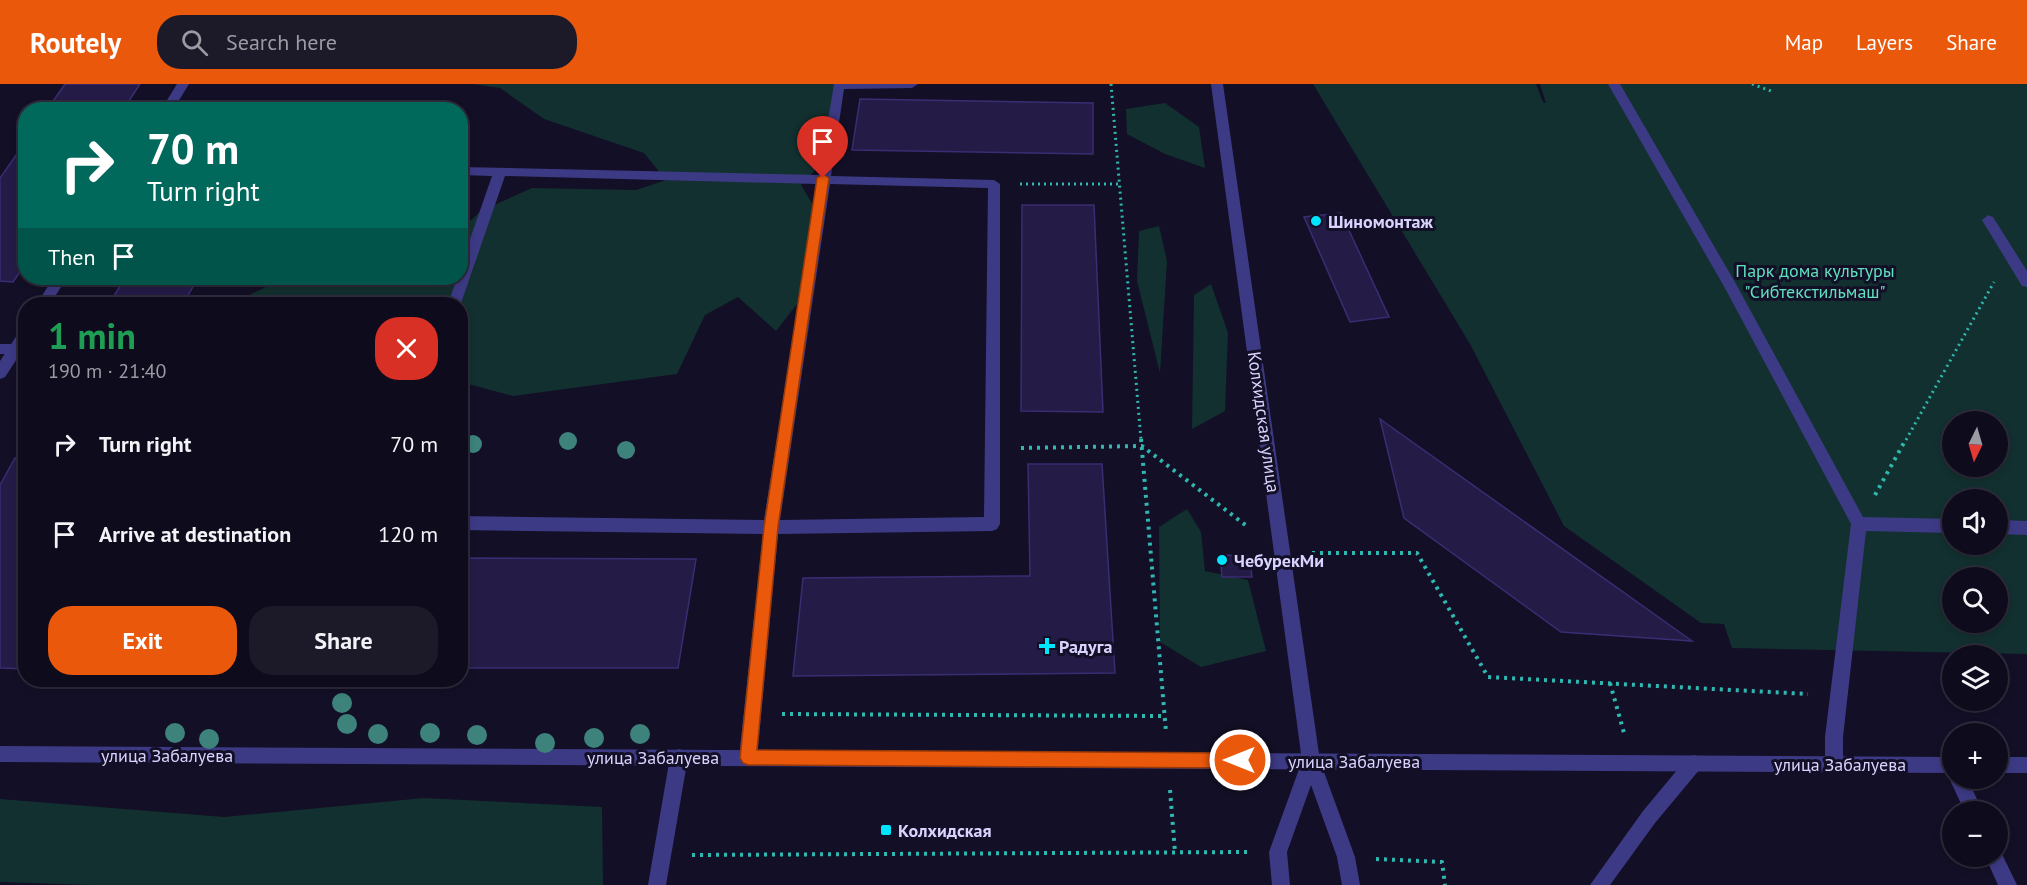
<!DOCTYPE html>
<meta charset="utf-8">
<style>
body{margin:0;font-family:"PT Sans",sans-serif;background:#1c1929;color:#f1f3f6;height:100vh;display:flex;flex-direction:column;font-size:22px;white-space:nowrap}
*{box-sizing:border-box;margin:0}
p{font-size:20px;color:#9b9ba3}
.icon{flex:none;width:33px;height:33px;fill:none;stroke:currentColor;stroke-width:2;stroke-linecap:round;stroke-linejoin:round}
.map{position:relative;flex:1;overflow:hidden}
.details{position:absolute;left:18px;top:213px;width:450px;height:390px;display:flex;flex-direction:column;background:#0e0b1c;border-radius:24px;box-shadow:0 3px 9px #0003,0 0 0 2px #2e2b3b}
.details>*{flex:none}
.hud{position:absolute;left:18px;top:18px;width:450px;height:183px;border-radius:24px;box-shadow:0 3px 9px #0003,0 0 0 2px #2e2b3b;background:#00695c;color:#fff;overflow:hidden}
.needle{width:39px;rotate:185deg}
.buttons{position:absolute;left:1942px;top:327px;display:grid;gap:12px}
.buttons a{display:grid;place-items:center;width:66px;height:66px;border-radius:50%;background:#0e0b1c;box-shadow:0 3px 9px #0003,0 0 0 2px #2e2b3b;font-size:30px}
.pin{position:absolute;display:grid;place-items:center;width:51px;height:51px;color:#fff;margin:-62px -26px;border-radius:50% 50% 50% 0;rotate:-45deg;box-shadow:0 0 6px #0007}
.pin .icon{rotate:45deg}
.me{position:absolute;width:66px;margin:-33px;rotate:270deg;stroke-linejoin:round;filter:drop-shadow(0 0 4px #0008)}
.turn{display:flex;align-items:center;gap:21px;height:126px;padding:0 30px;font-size:27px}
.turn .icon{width:78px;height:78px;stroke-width:2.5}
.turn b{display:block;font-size:42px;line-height:51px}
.then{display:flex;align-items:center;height:57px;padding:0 30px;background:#0003;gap:12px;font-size:22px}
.round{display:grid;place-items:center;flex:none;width:63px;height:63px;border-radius:24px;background:#1c1929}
.headline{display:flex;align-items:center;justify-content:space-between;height:102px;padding:0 30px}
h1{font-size:36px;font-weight:600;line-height:45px;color:#1e9e55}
.cta{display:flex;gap:12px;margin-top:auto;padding:12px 30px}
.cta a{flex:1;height:69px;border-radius:24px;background:#ea580c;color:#fff;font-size:24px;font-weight:600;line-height:69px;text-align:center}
.cta a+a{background:#1c1929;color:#f1f3f6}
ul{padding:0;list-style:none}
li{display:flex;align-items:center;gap:18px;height:90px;padding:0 30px}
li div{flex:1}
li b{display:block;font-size:22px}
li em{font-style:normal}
header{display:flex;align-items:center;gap:36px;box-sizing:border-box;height:84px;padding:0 30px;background:#ea580c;color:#fff}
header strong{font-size:28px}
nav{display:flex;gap:33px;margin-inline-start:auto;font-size:21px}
.search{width:420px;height:54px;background:#1c1929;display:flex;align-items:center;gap:15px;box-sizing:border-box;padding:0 21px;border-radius:24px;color:#9b9ba3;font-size:22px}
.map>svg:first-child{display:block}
.green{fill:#12302f;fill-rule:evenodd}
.building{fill:#241b47;stroke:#3b2d73;stroke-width:1.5}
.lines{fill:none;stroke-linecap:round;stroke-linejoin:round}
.path-far1{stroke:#2fb8b0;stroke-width:3;stroke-dasharray:2 4;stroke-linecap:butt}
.path{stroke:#2fb8b0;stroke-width:4;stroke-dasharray:3 5;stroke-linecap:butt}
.service{fill:#3d3a85;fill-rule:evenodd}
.minor{fill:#3d3a85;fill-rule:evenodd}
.tertiary{fill:#3d3a85;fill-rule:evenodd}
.tree{fill:#3d827b}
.route{fill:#ea580c;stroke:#983908;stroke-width:1.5}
.poi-dot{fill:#00e5ff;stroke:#130f26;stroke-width:2}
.labels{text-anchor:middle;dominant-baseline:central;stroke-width:6;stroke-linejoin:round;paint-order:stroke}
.poi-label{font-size:18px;font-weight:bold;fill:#d9d4ff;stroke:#130f26;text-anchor:start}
.park-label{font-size:18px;fill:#5fe0c0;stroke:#130f26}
.street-label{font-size:18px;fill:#d9d4ff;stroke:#130f26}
</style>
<header>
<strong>Routely</strong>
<div class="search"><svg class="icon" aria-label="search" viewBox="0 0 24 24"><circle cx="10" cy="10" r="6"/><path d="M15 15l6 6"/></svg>Search here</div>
<nav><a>Map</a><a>Layers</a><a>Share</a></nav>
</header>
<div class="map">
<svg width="2027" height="801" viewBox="0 0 2027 801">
<rect width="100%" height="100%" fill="#130f26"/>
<g class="green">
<polygon points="473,0 851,0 838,9 825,76 801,101 818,129 815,197 776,247 738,213 705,231 677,290 513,312 461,298 460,220 426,220 425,211 387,220 231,220 284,194 460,194 461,145 481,127 532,104 636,106 666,96 644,69 544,35 500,4"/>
<path d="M1313,0H1536L1543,18L1546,19L1540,0H2027V570L1732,564L1724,540L1701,539L1564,442L1470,260ZM1953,338H1998V382H1953ZM1953,416H1998V460H1953ZM1953,494H1998V538H1953Z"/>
<polygon points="1165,19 1199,43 1205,84 1165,70 1127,50 1126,25"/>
<polygon points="1159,142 1167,177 1160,289 1137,197 1139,147"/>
<polygon points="1211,200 1228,249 1225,327 1192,345 1194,211"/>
<polygon points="1187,425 1201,448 1205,487 1248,496 1266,567 1201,583 1160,558 1159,443"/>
<polygon points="424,714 602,723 603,801 90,801 0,798 0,715 224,733"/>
</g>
<g class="building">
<polygon points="65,0 140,0 123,26 47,26"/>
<polygon points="860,15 1093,19 1093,70 852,66"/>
<polygon points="224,18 457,21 455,26 219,26"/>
<polygon points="26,57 26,179 13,198 0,197 0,94"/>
<polygon points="1022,121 1094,121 1103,328 1021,327"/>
<polygon points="1341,129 1389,233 1350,238 1304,133"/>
<polygon points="125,194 198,194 183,220 109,220"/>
<polygon points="1380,335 1692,557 1561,548 1404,434"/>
<polygon points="15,374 26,375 26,585 0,584 0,401"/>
<polygon points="1028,380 1102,380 1115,589 793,592 803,494 1030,492"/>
<polygon points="1220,471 1249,472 1252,493 1222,493"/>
<polygon points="460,474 696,475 678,584 460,584"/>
</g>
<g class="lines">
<g class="path-far1">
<polyline points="1111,0 1141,356"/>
<polyline points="1752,0 1771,7"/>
<polyline points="1020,100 1118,100"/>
<polyline points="1906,356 1994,198"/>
</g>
<g class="path">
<polyline points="1141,355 1166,648"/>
<polyline points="1021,364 1142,362 1248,443"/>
<polyline points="1875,411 1906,355"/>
<polyline points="1312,469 1417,469 1488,593 1808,610"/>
<polyline points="1610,599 1624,649"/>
<polyline points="782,630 1165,632"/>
<polyline points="1170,706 1175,768"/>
<polyline points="692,771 1249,768"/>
<polyline points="1376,775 1442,778 1445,801"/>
</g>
<g class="service">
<path d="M834,0H918L912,4L844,5L831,92L994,96L1000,100V440L997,445L992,447L778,450L757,674L754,680L748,682L742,680L739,674L763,450L460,446V432L764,436L817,100L505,92L460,222L448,220L457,194H460V184L492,92L460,91V83L819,91ZM830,100L988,104L984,433L780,436Z"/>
<polygon points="1608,0 1620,0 1736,200 1863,433 1953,435 1953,449 1866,447 1843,653 1843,680 1840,686 1834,688 1828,686 1825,680 1825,653 1851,440 1726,206"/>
<polygon points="1988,131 1993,133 2027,187 2027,203 2022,202 1982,136"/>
<polygon points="0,260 15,260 22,265 15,270 0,270"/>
<polygon points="1998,436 2027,437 2027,451 1998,450"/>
<polygon points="679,665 685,667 688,673 666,801 648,801 670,673 673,667"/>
<polygon points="1953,687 1953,694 1967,694 1983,728 1965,728 1949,694"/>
<polygon points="1998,765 2000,766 2017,801 1998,801 1985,772 1998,772"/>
</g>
<g class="minor">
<polygon points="177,0 189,0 173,26 161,26"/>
<polygon points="1211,0 1223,0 1320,677 1355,773 1360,801 1342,801 1337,773 1311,701 1287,768 1290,801 1272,801 1269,768 1302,677"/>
<polygon points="53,194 67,194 50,220 37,220"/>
<polygon points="26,244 26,261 5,293 0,295 0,277 21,245"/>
<polygon points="1694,671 1700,673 1703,679 1700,685 1655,739 1610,801 1590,801 1643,727 1688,673"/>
</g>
<g class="tertiary">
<polygon points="0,662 1953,673 1953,689 0,678"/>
<rect x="1998" y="673" width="29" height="16"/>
</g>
</g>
<g class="tree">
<circle cx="568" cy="357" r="9"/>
<circle cx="473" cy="360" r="9"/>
<circle cx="626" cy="366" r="9"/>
<circle cx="342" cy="619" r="10"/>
<circle cx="347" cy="640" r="10"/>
<circle cx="175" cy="649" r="10"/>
<circle cx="430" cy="649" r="10"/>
<circle cx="378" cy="650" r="10"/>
<circle cx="640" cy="650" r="10"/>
<circle cx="477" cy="651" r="10"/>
<circle cx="594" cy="654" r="10"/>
<circle cx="209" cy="655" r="10"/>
<circle cx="545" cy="659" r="10"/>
</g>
<polygon class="route" points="823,90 829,94 778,443 757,666 1240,669 1245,671 1247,676 1245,682 1240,684 748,681 743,679 740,674 764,443 817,94"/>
<g class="poi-dot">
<circle cx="1316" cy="137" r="6"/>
<circle cx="1222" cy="476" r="6"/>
<path d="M1044 553h6v6h6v6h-6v6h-6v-6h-6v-6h6z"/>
<rect x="880" y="740" width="12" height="12" rx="3"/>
</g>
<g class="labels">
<g class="poi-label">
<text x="1328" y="137">Шиномонтаж</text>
<text x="1234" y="476">ЧебурекМи</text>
<text x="1059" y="562">Радуга</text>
<text x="898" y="746">Колхидская</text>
</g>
<g class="park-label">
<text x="1815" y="186">Парк дома культуры<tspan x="1815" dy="21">"Сибтекстильмаш"</tspan></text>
</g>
<g class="street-label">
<text transform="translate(1264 338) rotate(82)">Колхидская улица</text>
<text x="167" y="671">улица Забалуева</text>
<text x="653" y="673">улица Забалуева</text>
<text x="1354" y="677">улица Забалуева</text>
<text x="1840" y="680">улица Забалуева</text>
</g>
</g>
</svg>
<div class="buttons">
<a><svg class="needle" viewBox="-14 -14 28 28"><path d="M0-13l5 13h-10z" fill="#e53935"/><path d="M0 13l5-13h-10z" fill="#9b9ba3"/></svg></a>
<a><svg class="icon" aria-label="sound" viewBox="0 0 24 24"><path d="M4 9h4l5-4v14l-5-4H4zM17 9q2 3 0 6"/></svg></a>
<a><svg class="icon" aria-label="search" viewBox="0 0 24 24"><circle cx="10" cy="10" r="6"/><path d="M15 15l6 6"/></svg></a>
<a><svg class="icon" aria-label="layers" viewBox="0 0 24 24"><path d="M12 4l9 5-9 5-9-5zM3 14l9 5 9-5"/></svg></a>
<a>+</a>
<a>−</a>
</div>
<div class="pin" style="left:823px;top:94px;background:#d93025"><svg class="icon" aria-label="arrive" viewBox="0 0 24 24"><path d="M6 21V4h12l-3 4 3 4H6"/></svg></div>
<svg class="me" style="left:1240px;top:676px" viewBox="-20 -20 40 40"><circle r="17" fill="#ea580c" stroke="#fff" stroke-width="3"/><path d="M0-11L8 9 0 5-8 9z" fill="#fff"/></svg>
<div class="hud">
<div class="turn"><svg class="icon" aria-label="right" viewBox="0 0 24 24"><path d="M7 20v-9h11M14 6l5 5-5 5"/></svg><div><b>70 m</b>Turn right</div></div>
<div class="then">Then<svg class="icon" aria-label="arrive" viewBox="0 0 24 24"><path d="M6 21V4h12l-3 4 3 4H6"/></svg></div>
</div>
<section class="details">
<div class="headline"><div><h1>1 min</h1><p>190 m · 21:40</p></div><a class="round" style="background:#d93025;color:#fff"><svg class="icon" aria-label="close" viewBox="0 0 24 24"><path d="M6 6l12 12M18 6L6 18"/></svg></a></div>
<ul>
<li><svg class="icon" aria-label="right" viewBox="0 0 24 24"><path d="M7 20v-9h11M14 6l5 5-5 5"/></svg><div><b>Turn right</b></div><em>70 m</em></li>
<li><svg class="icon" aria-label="arrive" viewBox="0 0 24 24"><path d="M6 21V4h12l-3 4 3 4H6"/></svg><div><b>Arrive at destination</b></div><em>120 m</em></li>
</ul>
<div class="cta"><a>Exit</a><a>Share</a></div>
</section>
</div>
